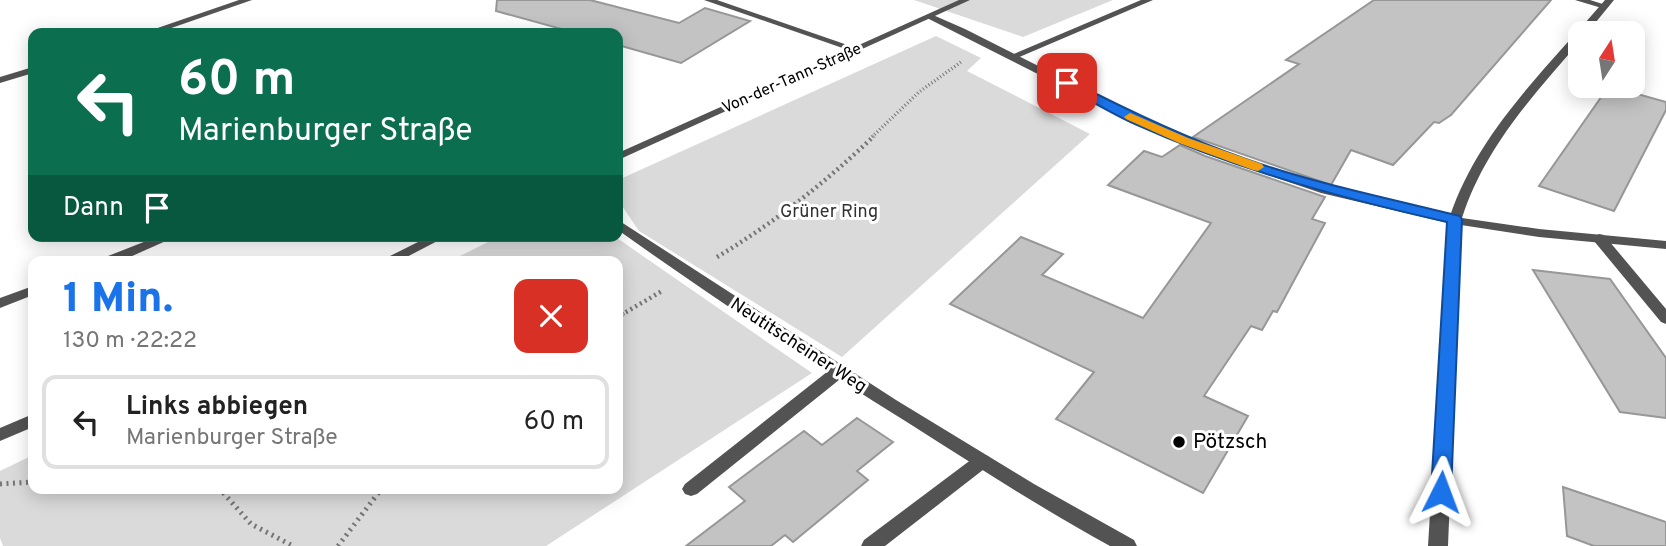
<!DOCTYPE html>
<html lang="de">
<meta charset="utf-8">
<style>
body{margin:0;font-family:Overpass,sans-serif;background:#f2f2f2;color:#222;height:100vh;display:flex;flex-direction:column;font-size:26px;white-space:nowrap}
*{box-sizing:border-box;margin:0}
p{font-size:23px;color:#767676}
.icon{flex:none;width:38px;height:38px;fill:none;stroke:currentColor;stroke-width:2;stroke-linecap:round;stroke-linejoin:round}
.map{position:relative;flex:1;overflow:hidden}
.sheet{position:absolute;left:28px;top:256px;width:595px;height:238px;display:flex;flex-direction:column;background:#fff;border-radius:14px;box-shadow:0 4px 18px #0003}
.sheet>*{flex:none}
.hud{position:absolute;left:28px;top:28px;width:595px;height:214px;border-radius:14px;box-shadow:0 4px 18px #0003;background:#0b6e4f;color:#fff;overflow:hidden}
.needle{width:46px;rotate:12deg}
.tools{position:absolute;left:1568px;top:21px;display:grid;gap:14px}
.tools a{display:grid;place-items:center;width:77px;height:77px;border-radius:14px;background:#fff;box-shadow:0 4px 18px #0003;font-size:35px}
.pin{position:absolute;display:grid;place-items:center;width:60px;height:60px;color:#fff;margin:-30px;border-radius:14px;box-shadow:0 4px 10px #0006}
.me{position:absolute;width:77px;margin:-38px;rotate:3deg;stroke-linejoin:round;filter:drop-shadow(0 0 5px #0008)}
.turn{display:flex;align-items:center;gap:24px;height:147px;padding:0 35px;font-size:32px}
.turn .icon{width:91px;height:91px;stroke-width:2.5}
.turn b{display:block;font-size:49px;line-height:60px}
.then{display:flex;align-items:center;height:66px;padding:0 35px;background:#0003;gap:14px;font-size:26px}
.round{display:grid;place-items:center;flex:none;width:74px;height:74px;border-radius:14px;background:#f2f2f2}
.summary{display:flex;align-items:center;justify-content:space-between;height:119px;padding:0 35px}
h1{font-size:42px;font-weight:800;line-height:52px;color:#1a73e8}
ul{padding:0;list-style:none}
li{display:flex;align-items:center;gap:21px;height:94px;margin:0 14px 10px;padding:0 21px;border:4px solid #e0e0e0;border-radius:14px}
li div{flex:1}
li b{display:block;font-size:26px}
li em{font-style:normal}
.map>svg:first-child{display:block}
.green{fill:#dadada}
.building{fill:#c3c3c3;stroke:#979797;stroke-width:2}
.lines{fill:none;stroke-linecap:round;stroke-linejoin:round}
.path-far2{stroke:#757575;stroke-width:3.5;stroke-dasharray:1 2.5;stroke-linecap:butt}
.path-far1{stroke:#757575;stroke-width:4.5;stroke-dasharray:2 3.5;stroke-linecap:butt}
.path{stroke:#757575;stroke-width:5;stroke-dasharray:2 4.5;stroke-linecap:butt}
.service{fill:#535353;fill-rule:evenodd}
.minor{fill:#535353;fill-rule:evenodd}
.tertiary{fill:#535353;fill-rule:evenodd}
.route{fill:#1a73e8;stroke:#114b97;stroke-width:2}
.slow{fill:#f59e0b}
.poi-dot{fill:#000;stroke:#fff;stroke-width:2.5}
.labels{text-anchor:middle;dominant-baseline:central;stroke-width:6;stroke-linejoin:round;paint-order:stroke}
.far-street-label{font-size:16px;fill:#000;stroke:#fff}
.park-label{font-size:18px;fill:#313131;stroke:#fff}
.street-label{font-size:18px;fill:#000;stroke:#fff}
.near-poi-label{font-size:21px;fill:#000;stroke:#fff;text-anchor:start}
</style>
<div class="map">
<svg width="1666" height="546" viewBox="0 0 1666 546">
<rect width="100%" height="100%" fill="#fff"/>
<g class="green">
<polygon points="914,0 1113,0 1023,37"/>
<polygon points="936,36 981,58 967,71 1090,134 842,357 639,231 618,200 618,180"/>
<polygon points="500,236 614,236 812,373 546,546 3,546 0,538 0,471 33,455 33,488 618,488 618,261 450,261"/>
</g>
<g class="building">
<polygon points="497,0 590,0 679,23 705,8 750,21 681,63 618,45 618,33 576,33 496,11"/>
<polygon points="1374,0 1551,0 1451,115 1439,123 1434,122 1393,165 1351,150 1331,185 1193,137 1299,64 1286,60"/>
<polygon points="1609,86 1666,102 1666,110 1614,211 1539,186"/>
<polygon points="1180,145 1205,156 1325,197 1312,219 1325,223 1277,312 1273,311 1262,330 1251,326 1204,396 1248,416 1203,493 1056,419 1094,372 950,304 1021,237 1063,254 1042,275 1143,318 1211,223 1108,185 1144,151 1162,157"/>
<polygon points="1533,270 1610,279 1666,358 1666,418 1620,412"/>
<polygon points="857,418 893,442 857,471 868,480 793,542 785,535 771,546 686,546 745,501 729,487 804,431 822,445"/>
<polygon points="1563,487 1666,522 1666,546 1594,546 1567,536"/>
</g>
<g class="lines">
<polyline class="path-far2" points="872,137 919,92 961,62"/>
<g class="path-far1">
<path d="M717,257C774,223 826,182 874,136"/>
<polyline points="621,315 662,291"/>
</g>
<g class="path">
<polyline points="618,317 624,313"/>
<polyline points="0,484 33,482"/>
<polyline points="219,488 251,524 293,546"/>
<polyline points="338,546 382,488"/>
</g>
<g class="service">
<polygon points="704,0 717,0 862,50 854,52"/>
<polygon points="1141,0 1153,0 1017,58 1009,56"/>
<polygon points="1575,0 1590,0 1609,6 1605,9"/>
<polygon points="1599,234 1604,235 1666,309 1666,324 1661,322 1594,241 1592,238"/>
<polygon points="838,366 844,368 846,372 844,376 697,494 691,496 685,494 682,489 685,484 832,368"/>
<polygon points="982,454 988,456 991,461 988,466 885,546 861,546 864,540 976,456"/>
</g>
<g class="minor">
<polygon points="239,0 252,0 157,33 143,33"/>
<path d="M1605,0H1614L1587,33H1580V41C1533,96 1485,147 1462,218L1539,229L1666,241V249L1539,237L1461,225L1448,546H1428L1448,223L1321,193L1206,154L1115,113L925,17L933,15L965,29L1122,108L1214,149L1330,187L1450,216C1479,130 1548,67 1605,0Z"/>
<polygon points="33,67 33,73 0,83 0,77"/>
<path d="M618,220L896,400L1034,484L1134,540L1137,546H1110C1041,508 976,466 910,424C811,362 713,298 618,230Z"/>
<polygon points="159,236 177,236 121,261 101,261 103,258"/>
<polygon points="33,286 33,295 0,308 0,298"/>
</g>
<g class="tertiary">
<polygon points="959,0 970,0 618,160 618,153"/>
<polygon points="430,236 447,236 399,261 380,261"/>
<polygon points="33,414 33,427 0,441 0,428"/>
</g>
</g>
<path class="route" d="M1063,81H1071C1127,110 1183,137 1243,158C1313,183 1387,198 1460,216L1462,220L1451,492L1448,497L1441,500L1434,497L1431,492L1447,222C1341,198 1235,169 1135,124C1110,113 1087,98 1063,86Z"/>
<polygon class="slow" points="1130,113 1188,138 1262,164 1264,167 1258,171 1253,170 1179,143 1126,119 1124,117"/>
<circle class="poi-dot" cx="1179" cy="442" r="7"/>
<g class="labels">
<g class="far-street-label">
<text transform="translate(792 79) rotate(-24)">Von-der-Tann-Straße</text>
</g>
<g class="park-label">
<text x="829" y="212">Grüner Ring</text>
</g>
<g class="street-label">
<text transform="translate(798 346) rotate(33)">Neutitscheiner Weg</text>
</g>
<g class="near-poi-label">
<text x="1193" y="442">Pötzsch</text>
</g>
</g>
</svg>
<div class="tools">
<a><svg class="needle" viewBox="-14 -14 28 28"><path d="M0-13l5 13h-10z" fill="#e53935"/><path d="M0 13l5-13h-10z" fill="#767676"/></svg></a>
</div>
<div class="pin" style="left:1067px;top:83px;background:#d93025"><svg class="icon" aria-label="arrive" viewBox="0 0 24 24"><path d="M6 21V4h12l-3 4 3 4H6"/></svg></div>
<svg class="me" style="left:1441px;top:492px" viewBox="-20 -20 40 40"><path d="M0-17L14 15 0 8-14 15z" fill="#1a73e8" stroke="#fff" stroke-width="4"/></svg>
<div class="hud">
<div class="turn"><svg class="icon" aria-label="left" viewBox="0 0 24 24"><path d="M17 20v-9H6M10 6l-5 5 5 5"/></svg><div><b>60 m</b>Marienburger Straße</div></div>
<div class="then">Dann<svg class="icon" aria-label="arrive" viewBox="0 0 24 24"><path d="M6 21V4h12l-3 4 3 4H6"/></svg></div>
</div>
<section class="sheet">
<div class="summary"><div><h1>1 Min.</h1><p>130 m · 22:22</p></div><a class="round" style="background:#d93025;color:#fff"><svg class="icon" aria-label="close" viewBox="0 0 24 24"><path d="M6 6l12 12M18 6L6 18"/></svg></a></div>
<ul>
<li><svg class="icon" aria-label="left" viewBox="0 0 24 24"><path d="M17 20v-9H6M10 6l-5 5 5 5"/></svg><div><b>Links abbiegen</b><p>Marienburger Straße</p></div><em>60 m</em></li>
</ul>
</section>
</div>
